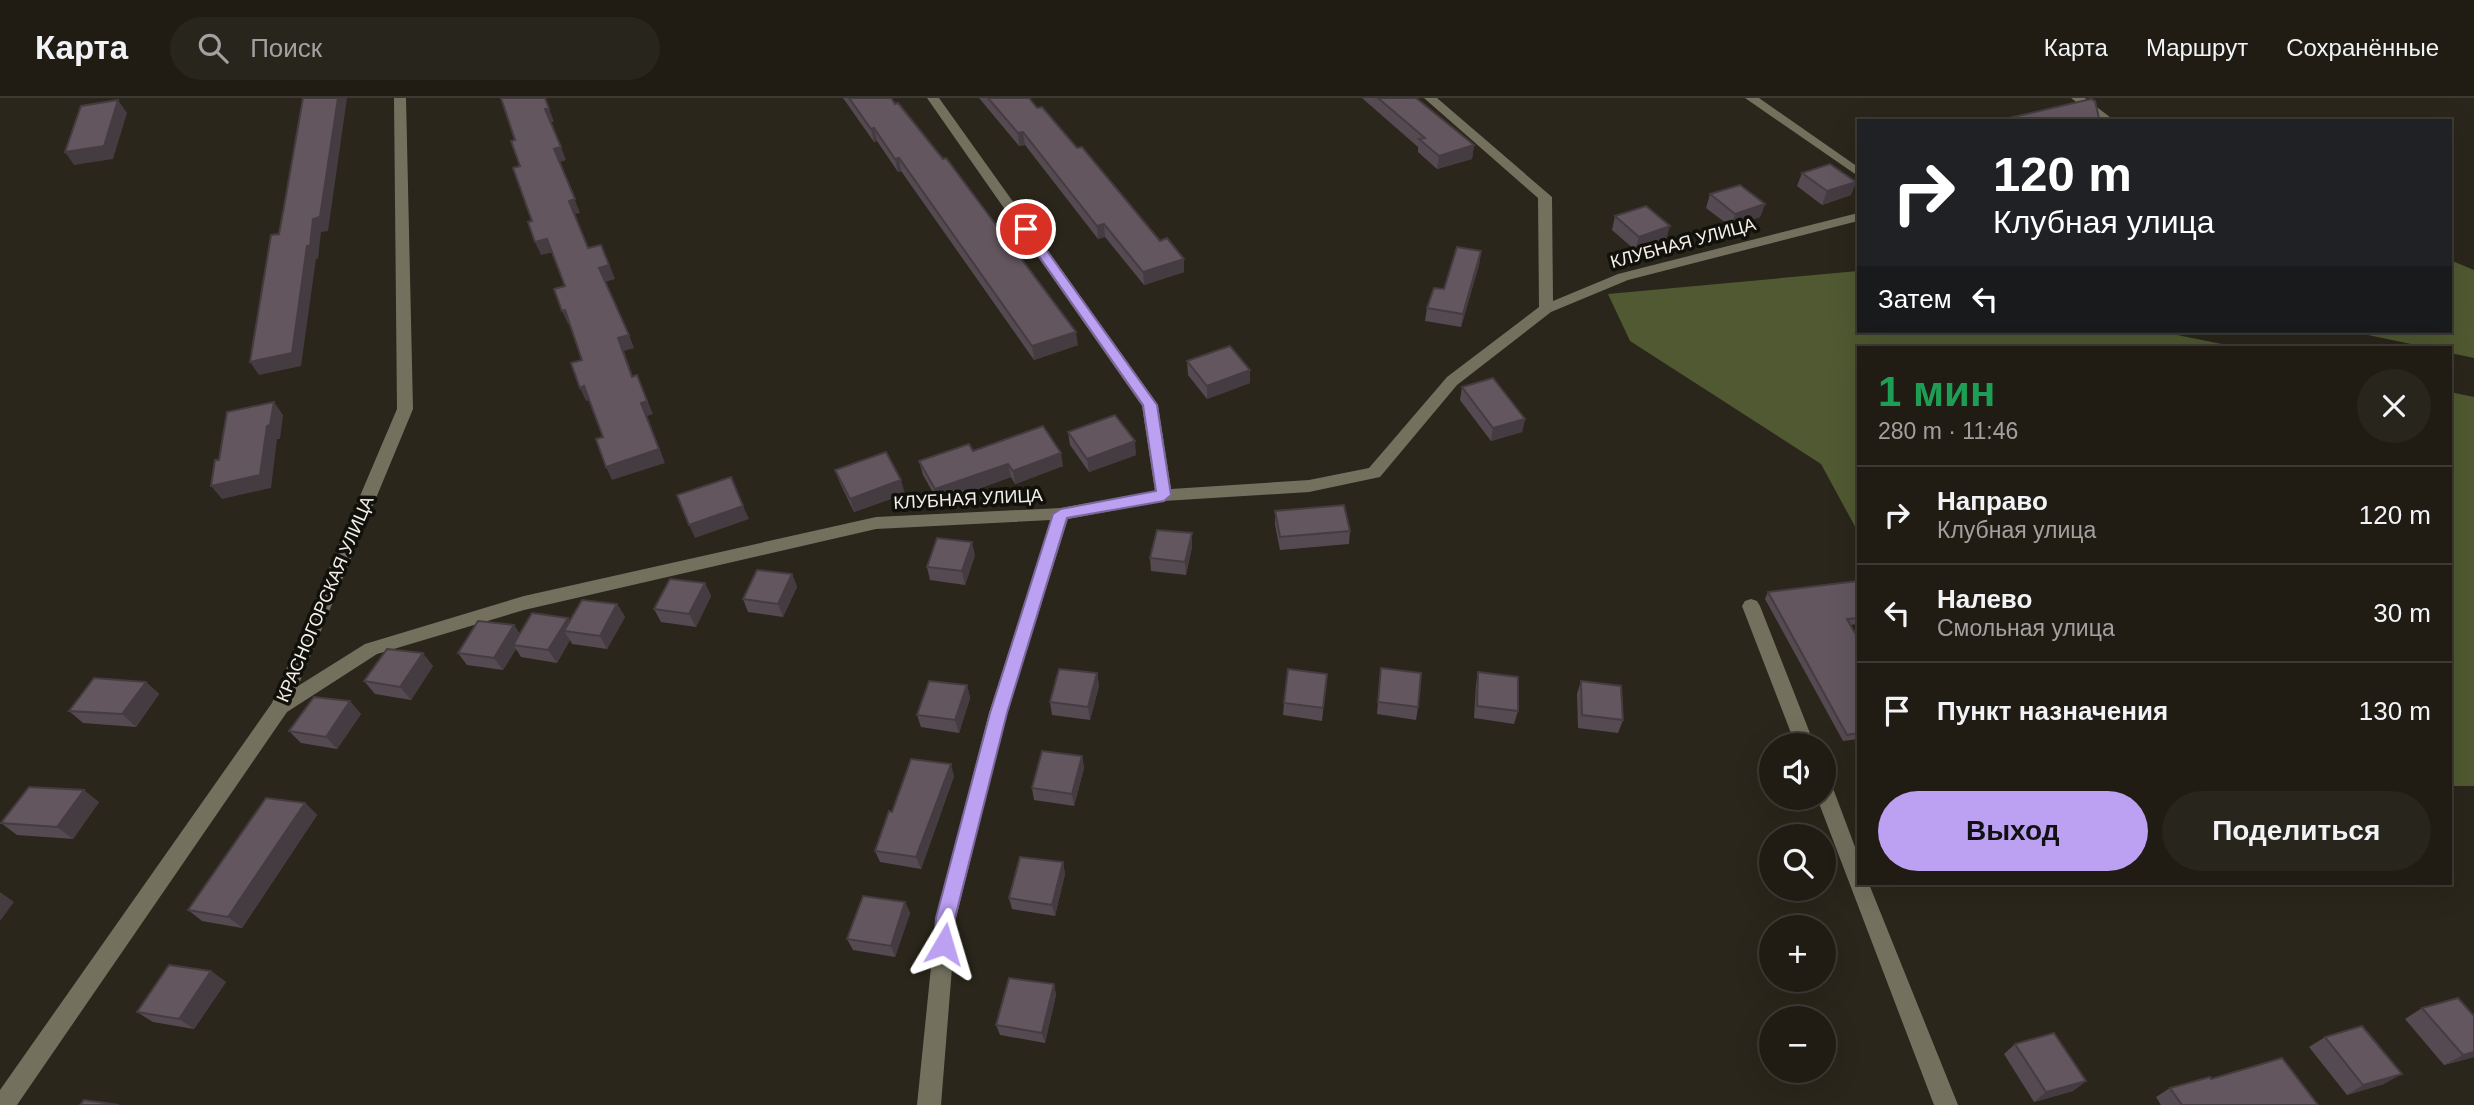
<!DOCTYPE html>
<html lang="ru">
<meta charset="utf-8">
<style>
body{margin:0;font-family:Helvetica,sans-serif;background:#28251d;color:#f1f3f6;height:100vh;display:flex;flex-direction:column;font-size:26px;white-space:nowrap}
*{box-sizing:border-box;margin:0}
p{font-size:23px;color:#a2a1a0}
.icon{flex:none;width:38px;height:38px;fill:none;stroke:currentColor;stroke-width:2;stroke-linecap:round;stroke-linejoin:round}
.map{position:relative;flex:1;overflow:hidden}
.side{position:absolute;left:1857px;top:248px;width:595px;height:539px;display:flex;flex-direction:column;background:#201c14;border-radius:0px;box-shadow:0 7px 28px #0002,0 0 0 2px #3d3a34}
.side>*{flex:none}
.top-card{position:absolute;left:1857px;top:21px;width:595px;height:214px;border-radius:0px;box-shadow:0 7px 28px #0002,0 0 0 2px #3d3a34;background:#202124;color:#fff;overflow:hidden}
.fabs{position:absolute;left:1759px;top:635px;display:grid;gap:14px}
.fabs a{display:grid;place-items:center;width:77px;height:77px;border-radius:50%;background:#201c14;box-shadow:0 7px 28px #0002,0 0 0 2px #3d3a34;font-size:35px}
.pin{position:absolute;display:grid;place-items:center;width:60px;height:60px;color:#fff;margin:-30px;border:4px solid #fff;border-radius:50%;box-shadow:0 2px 7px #0007}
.me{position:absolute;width:77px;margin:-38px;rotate:7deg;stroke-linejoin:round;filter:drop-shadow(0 0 5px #0008)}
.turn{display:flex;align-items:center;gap:24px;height:147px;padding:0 21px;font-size:32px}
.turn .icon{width:91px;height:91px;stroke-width:2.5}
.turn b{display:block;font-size:49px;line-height:60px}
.then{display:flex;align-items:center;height:66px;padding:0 21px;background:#0003;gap:14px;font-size:26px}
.round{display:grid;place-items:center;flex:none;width:74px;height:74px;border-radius:37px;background:#28251d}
.headline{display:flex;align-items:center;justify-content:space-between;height:119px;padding:0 21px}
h1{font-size:42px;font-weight:600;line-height:52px;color:#1e9e55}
.cta{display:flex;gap:14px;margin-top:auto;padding:14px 21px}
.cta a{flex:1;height:80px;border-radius:42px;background:#bca0f2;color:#111;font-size:28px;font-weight:600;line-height:80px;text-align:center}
.cta a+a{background:#28251d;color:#f1f3f6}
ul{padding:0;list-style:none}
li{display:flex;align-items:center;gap:21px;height:98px;padding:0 21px;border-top:2px solid #3d3a34}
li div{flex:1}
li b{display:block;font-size:26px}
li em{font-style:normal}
header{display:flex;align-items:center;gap:42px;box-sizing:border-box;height:98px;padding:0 35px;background:#201c14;border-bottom:2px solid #3d3a34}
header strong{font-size:33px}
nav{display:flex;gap:38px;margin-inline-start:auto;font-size:24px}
.search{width:490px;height:63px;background:#28251d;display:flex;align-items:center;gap:18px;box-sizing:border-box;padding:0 24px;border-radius:38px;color:#a2a1a0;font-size:26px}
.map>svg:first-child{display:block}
.forest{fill:#505931}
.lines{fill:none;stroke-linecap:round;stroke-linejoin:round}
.minor{fill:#73715e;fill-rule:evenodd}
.wall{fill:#554a51}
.shaded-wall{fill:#453c42}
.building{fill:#63565e;stroke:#453c42;stroke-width:2}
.route{fill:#bca0f2;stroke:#7a689d;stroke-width:2}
.labels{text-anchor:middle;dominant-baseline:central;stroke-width:7;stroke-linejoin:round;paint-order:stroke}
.street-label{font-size:18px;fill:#f3f0e9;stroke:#11100b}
</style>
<header>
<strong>Карта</strong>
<div class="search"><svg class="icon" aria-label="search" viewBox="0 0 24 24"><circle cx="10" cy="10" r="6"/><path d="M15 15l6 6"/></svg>Поиск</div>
<nav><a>Карта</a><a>Маршрут</a><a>Сохранённые</a></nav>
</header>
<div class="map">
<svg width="2474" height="1007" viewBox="0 0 2474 1007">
<rect width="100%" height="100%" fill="#2a261b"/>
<g class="forest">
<polygon points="2450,162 2474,172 2474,260 2450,255 2450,250 2430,250 2349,233 2450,233"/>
<polygon points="1858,173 1858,233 2157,233 2242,250 1858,250 1858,434 1821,366 1630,243 1608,196"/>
<polygon points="2450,294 2474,299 2474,688 2450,688"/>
</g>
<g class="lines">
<g class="minor">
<polygon points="394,0 406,0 413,311 298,588 365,546 524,498 876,419 1061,410 1155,393 1142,308 927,0 939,0 1158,307 1171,391 1309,382 1369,370 1447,279 1539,209 1538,100 1424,0 1437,0 1552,99 1553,203 1618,176 1858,115 1858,123 1628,182 1551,214 1457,287 1380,379 1309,394 1164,403 1068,421 1007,615 956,820 941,1007 917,1007 936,820 989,615 1051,422 876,431 524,512 377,556 287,614 17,1007 0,1007 0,992 272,605 397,311"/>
<polygon points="1745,0 1759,0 1858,69 1858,78"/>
<polygon points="2071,0 2085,0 2115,23 2101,23"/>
<polygon points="1751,501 1757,503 1760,508 1815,648 1796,648 1742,508 1745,503"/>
<polygon points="1824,685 1831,687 1834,693 1858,757 1858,786 1869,786 1958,1007 1934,1007 1817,700 1824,700"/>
</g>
</g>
<g class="wall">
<polygon points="843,0 891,0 1078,247 1034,262 901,73 898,74 877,43 874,44"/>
<polygon points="979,0 1029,0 1037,10 1077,50 1160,143 1184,161 1184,174 1144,187 1105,139 1098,141 1025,47 1019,48"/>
<polygon points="1362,0 1416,0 1474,47 1472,61 1437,71 1418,54 1418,49"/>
<polygon points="1802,75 1856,84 1851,97 1822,107 1797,88"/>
<polygon points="1710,96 1765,106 1760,119 1731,129 1706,110"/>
<polygon points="1615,118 1666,142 1635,152 1612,132"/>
<polygon points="1481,154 1479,167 1461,229 1425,223 1427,210"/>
<polygon points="1187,263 1250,272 1250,285 1207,301 1188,277"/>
<polygon points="1462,289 1525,321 1522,334 1491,343 1460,302"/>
<polygon points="1068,334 1136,357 1089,374 1070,347"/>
<polygon points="973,353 1063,368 1015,386 1011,379 939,405 923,377 919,363"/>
<polygon points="835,372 905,396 854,414 840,385"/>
<polygon points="1275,413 1350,433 1349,446 1280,452 1275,427"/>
<polygon points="1192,435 1192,449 1186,477 1151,473 1150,460"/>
<polygon points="975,457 965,487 930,482 927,469"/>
<polygon points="792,476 797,489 783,519 748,514 743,501"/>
<polygon points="1858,483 1858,526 1850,527 1858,540 1858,641 1843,643 1765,501 1768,494"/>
<polygon points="705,485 711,498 696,529 661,524 654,511"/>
<polygon points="617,506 625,519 607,551 572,546 570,542 557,565 521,559 516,551 503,572 467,567 458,555 514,527 520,536 568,520 570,523"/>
<polygon points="433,568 411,602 375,596 364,583"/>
<polygon points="1381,570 1418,609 1416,622 1377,616"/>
<polygon points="1478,574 1518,613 1514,626 1474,620 1476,587"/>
<polygon points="1097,575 1099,588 1090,622 1052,617 1050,604"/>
<polygon points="1327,576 1322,623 1283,617 1284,605"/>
<polygon points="1581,583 1623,622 1618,635 1578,630 1577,596"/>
<polygon points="146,584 159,596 136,629 83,625 69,613"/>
<polygon points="967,587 970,600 959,635 921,629 917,617"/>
<polygon points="361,616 337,651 301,645 289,633"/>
<polygon points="1082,658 1084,670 1074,708 1034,702 1032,690"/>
<polygon points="954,678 921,771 880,764 875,753 892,714"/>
<polygon points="99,704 73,741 17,737 1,725"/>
<polygon points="305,705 317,717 242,830 202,823 188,812"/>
<polygon points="1063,764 1065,776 1055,818 1012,811 1009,800"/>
<polygon points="905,804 910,815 895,859 853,852 847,841"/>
<polygon points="211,873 226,884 194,931 153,924 137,914"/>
<polygon points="1054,886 1056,897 1045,945 1000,937 996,927"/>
<polygon points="2422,910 2474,918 2474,959 2444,967 2405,921"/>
<polygon points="2325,939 2384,986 2347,997 2309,949"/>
<polygon points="2015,946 2086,983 2073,993 2034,1004 2004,956"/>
<polygon points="2170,990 2318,1007 2161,1007 2156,999"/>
</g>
<g class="shaded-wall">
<polygon points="338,0 347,0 328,133 321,134 318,161 316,161 301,268 259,277 250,264 307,148"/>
<polygon points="545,0 554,24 551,24 566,62 560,64 580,115 575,116 569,103 554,51 545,11"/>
<polygon points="118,2 127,15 113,61 74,67 65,54"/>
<polygon points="874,30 877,43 874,44 871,31"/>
<polygon points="1023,34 1025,47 1019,48 1018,35"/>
<polygon points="1474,47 1472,61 1437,71 1439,58"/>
<polygon points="899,60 901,73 898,74 895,61"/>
<polygon points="1856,84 1851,97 1822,107 1827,93"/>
<polygon points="1765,106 1760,119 1731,129 1735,116"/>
<polygon points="1104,126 1105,139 1098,141 1097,128"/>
<polygon points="1670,128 1666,142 1635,152 1639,139"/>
<polygon points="547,141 554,154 541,157 535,144"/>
<polygon points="1481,153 1479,167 1461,229 1463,216"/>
<polygon points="607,160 615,181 605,184 599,170"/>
<polygon points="1184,161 1184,174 1144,187 1143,174"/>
<polygon points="565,212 571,225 568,226 562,213"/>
<polygon points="1076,234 1078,247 1034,262 1032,248"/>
<polygon points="629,237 634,250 624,253 638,292 618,240"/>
<polygon points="1250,272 1250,285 1207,301 1207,288"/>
<polygon points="637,277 653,316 647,318 665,365 612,382 606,369 641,305"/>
<polygon points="584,288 591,302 586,303 580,290"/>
<polygon points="274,304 283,317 280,341 277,341 271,390 222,401 211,388 267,328"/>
<polygon points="1525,321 1522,334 1491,343 1493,330"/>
<polygon points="1135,343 1136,357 1089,374 1087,361"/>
<polygon points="1061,355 1063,368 1015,386 1013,373"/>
<polygon points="1008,366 1011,379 939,405 935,391"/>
<polygon points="901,382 905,396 854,414 850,401"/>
<polygon points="743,408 749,421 695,440 689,427"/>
<polygon points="1192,435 1192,449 1186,477 1185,464"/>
<polygon points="972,444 975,457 965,487 962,473"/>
<polygon points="792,476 797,489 783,519 778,506"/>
<polygon points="705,485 711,498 696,529 689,516"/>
<polygon points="617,506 625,519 607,551 600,538"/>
<polygon points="568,520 576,532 564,533 570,542 557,565 548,552"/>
<polygon points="514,527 522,540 513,547 516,551 503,572 494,560"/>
<polygon points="423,555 433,568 411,602 400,589"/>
<polygon points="1097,575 1099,588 1090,622 1088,609"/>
<polygon points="146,584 159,596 136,629 122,616"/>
<polygon points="967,587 970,600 959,635 955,622"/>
<polygon points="350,603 361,616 337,651 326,639"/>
<polygon points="1082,658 1084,670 1074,708 1072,696"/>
<polygon points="951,666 954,678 921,771 916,759"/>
<polygon points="84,692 99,704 73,741 57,729"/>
<polygon points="305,705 317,717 242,830 228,819"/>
<polygon points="1063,764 1065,776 1055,818 1052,807"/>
<polygon points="0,794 14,804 0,823"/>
<polygon points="905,804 910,815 895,859 891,848"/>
<polygon points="211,873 226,884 194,931 179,921"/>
<polygon points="1054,886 1056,897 1045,945 1042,935"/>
<polygon points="2474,954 2474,959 2444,967 2463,957"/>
<polygon points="2402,976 2384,986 2347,997 2363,987"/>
<polygon points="2086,983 2073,993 2034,1004 2046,994"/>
</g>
<g class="building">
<polygon points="303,0 338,0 320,119 313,121 310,148 307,148 292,255 250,264 271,137 279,136 284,109"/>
<polygon points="501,0 545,0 549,11 545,11 561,49 554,51 575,101 569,103 588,150 601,147 609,167 599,170 629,237 618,240 632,279 637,277 647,303 641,305 659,351 606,369 596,341 603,339 584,288 580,290 571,265 582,262 565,212 562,213 554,191 565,188 547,141 535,144 528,124 532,123 513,70 520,68 511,43 515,42"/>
<polygon points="849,0 891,0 895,6 898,5 943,61 946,60 1076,234 1032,248 899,60 895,61 874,30 871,31"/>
<polygon points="988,0 1029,0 1037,10 1042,9 1077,50 1082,49 1160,143 1167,140 1184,161 1143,174 1104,126 1097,128 1023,34 1018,35"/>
<polygon points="1378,0 1416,0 1474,47 1439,58 1419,41 1425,40"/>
<polygon points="2091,1 2095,3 2099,20 2087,23 1996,23"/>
<polygon points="118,2 104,48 65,54 81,8"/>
<polygon points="1830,66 1856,84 1827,93 1802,75"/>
<polygon points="1740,87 1765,106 1735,116 1710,96"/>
<polygon points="1646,108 1670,128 1639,139 1615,118"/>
<polygon points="1457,149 1481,153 1463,216 1427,210 1434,190 1444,191"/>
<polygon points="1230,248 1250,272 1207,288 1187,263"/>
<polygon points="1493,280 1525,321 1493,330 1462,289"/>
<polygon points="274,304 270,327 267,328 260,377 211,388 215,362 219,362 227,314"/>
<polygon points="1115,317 1135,343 1087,361 1068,334"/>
<polygon points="1043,328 1061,355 1013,373 1008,366 935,391 919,363 969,346 973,353"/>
<polygon points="886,354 901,382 850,401 835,372"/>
<polygon points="731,379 743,408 689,427 677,397"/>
<polygon points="1344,407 1350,433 1280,439 1275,413"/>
<polygon points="1157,432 1192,435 1185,464 1150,460"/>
<polygon points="937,440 972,444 962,473 927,469"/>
<polygon points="757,472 792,476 778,506 743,501"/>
<polygon points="670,481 705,485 689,516 654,511"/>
<polygon points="1858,483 1858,520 1847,521 1858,540 1858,635 1847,637 1768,494"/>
<polygon points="582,502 617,506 600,538 564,533"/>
<polygon points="532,515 568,520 548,552 513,547"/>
<polygon points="478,523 514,527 494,560 458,555"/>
<polygon points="387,551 423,555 400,589 364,583"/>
<polygon points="1381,570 1421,575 1418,609 1378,604"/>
<polygon points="1059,571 1097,575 1088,609 1050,604"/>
<polygon points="1288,571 1327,576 1323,610 1284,605"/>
<polygon points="1478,574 1518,579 1518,613 1477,608"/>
<polygon points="94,580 146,584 122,616 69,613"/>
<polygon points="929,583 967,587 955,622 917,617"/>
<polygon points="1581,583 1621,588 1623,622 1582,617"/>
<polygon points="314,599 350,603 326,639 289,633"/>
<polygon points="1042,653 1082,658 1072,696 1032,690"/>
<polygon points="911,661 951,666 916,759 875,753 889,713 892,714"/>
<polygon points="29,689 84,692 57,729 1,725"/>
<polygon points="266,700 305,705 228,819 188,812"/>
<polygon points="1020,759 1063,764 1052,807 1009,800"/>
<polygon points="863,798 905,804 891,848 847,841"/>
<polygon points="169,867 211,873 179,921 137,914"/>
<polygon points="1009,880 1054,886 1042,935 996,927"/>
<polygon points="2458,900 2474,918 2474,954 2463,957 2422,910"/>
<polygon points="2362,928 2402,976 2363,987 2325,939"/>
<polygon points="2054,935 2086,983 2046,994 2015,946"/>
<polygon points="2282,960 2318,1007 2182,1007 2170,990 2210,979 2211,981"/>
<polygon points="84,1002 119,1007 80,1007"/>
</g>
<polygon class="route" points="1026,128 1030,129 1157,307 1171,397 1164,403 1067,420 1007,615 955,820 950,853 944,855 937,853 934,846 936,820 990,615 1053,416 1061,411 1156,393 1143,307 1020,131"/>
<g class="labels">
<g class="street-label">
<text transform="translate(1683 145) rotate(-15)">КЛУБНАЯ УЛИЦА</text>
<text transform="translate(968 401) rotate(-3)">КЛУБНАЯ УЛИЦА</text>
<text transform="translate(325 501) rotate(-67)">КРАСНОГОРСКАЯ УЛИЦА</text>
</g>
</g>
</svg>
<div class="fabs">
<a><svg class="icon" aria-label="sound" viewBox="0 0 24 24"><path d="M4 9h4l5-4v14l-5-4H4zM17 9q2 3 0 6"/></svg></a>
<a><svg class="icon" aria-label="search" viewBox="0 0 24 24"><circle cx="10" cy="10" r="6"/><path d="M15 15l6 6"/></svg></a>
<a>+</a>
<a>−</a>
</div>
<div class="pin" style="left:1026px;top:131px;background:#d93025"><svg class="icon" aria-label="arrive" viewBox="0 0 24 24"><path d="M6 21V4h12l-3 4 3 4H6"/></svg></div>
<svg class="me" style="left:944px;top:846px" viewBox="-20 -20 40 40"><path d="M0-17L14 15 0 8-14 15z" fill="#bca0f2" stroke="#fff" stroke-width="4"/></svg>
<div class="top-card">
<div class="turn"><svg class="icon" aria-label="right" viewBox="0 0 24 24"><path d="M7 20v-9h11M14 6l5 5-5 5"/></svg><div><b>120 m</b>Клубная улица</div></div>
<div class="then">Затем<svg class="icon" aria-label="left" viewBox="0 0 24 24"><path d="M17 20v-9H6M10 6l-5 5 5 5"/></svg></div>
</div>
<section class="side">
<div class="headline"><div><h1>1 мин</h1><p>280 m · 11:46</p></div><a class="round"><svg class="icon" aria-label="close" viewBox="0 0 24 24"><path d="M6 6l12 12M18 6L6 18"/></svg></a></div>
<ul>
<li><svg class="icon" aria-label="right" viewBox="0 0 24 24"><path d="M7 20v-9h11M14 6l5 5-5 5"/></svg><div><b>Направо</b><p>Клубная улица</p></div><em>120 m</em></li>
<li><svg class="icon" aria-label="left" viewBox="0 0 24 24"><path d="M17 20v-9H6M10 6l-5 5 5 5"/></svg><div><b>Налево</b><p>Смольная улица</p></div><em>30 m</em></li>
<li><svg class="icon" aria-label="arrive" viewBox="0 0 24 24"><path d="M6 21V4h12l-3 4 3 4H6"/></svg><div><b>Пункт назначения</b></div><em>130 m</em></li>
</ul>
<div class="cta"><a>Выход</a><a>Поделиться</a></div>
</section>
</div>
